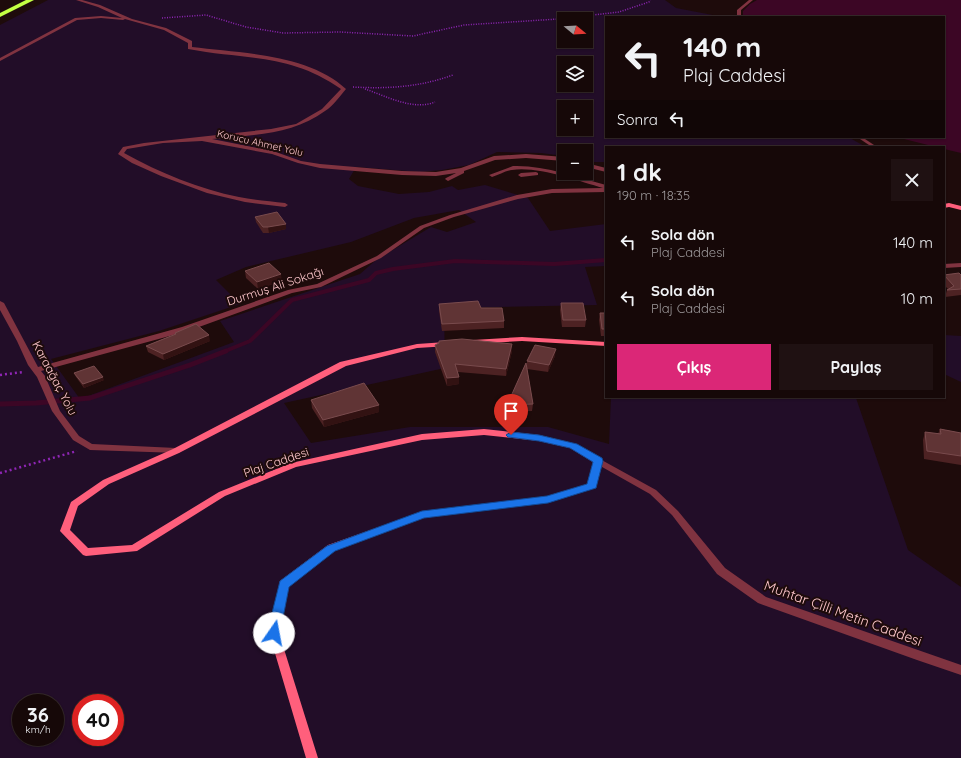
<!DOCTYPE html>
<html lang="tr">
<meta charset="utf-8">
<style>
body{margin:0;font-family:Quicksand,sans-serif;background:#1f1112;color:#f1f3f6;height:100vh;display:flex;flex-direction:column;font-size:15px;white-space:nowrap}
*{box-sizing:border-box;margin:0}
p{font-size:13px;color:#9e9a9c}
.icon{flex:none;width:22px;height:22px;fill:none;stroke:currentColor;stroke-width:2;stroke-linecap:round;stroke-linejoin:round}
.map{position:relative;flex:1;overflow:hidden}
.drawer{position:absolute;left:605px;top:146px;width:340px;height:252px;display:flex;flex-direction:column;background:#160808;border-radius:0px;box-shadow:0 1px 3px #0004,0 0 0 1px #352929}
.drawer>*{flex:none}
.banner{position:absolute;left:605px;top:16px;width:340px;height:122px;border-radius:0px;box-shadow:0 1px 3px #0004,0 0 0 1px #352929;background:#160808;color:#f1f3f6;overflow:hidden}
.needle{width:26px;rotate:108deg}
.controls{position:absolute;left:557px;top:12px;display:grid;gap:8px}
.controls a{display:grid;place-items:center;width:36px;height:36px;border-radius:0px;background:#160808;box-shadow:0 1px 3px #0004,0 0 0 1px #352929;font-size:20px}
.speed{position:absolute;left:12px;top:694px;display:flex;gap:8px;font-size:20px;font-weight:700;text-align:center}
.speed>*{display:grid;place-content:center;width:52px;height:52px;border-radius:50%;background:#160808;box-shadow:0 1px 3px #0004,0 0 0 1px #352929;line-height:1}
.speed small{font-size:10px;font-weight:400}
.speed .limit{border:6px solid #d22;background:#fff;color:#111}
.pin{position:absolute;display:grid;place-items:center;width:34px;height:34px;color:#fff;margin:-41px -17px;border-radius:50% 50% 50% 0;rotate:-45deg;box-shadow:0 0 4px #0007}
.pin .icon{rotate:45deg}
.me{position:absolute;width:44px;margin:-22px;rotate:12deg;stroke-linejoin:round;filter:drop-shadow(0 0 3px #0008)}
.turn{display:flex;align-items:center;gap:14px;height:84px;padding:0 12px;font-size:18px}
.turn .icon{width:52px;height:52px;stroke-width:2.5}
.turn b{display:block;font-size:28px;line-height:34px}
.then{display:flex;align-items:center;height:38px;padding:0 12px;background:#0003;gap:8px;font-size:15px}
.round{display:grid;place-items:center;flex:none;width:42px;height:42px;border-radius:0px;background:#1f1112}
.summary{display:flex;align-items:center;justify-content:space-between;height:68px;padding:0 12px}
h1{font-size:24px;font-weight:800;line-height:30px}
.cta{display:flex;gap:8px;margin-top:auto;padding:8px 12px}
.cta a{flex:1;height:46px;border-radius:0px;background:#db2777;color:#fff;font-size:16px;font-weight:800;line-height:46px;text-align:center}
.cta a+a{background:#1f1112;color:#f1f3f6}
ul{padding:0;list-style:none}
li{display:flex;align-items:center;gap:12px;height:56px;padding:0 12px}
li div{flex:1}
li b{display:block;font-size:15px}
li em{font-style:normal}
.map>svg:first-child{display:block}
.green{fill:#220d28;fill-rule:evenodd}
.water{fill:#3c0625}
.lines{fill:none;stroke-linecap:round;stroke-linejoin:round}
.stream-far1{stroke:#3c0625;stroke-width:4}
.stream{stroke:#3c0625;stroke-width:5}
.path-far1{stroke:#8f26b5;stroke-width:1.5;stroke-dasharray:1 1.5;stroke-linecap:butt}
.path{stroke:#8f26b5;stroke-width:2.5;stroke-dasharray:2 3;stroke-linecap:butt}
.lane{fill:#803340;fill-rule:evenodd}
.street{fill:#803340;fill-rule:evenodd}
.secondary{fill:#ff5f7c;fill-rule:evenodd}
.highway{fill:#c4ff43;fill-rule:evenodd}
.wall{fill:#4d2223}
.shaded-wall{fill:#321212}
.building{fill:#603435;stroke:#794b4d}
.route{fill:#1a73e8;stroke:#114b97}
.labels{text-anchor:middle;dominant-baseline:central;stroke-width:4;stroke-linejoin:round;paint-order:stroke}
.far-street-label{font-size:10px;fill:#ffc8cd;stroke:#1e0b0b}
.street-label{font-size:12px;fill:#ffc8cd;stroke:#1e0b0b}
.near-street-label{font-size:14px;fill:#ffc8cd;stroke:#1e0b0b}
</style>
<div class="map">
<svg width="961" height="758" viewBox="0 0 961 758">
<rect width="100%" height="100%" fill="#1e0b0b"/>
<g class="green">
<path d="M48,0H665L676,8L723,17H606V137H848L866,147H606V162H593L586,161V151H564V156L541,153L497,152L469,165L442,170L420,172L356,167L349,179L358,186L399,194L429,192L452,186L458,190L485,185L528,198L550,231L606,224V266L585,267L597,305L444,308L445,368L284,403L311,443L410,427H548L609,444L611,397H858L856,398L908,550L961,587V758H0V25ZM564,19H586V41H564ZM564,63H586V85H564ZM564,107H586V129H564ZM459,210L476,222L447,232L431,227L376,260L360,274L220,321L234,342L80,399L51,359L159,331L240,304L216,280L246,267L351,242L414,218ZM21,703H55V737H21ZM81,703H115V737H81Z"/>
<polygon points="944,335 961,336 961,382 944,374"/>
</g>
<polygon class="water" points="757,0 961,0 961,153 944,149 944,147 936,147 896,137 944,137 944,17 743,17 743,11 750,4"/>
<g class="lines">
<polyline class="stream-far1" points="223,352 250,341 292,300 369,280 376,273 393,269 455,261 554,264 606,260"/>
<polyline class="stream" points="0,404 36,403 90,398 190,365 226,351"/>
<g class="path-far1">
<polyline points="162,18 206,15 246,27 283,33 340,32 413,36 464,25 558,19 619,12 649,2 650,0"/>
<path d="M353,87C388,89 420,87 453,75"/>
<path d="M365,89C386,96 413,111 435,102"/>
</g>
<g class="path">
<polyline points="0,375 23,372"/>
<polyline points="0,473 77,451"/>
</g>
<g class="lane">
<polygon points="749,0 753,0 741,10 741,17 737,17 737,10"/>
<polygon points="857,137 862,137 877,147 872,147"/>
<polygon points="961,263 961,267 944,268 944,264"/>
</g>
<g class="street">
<path d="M76,0H82L100,5L132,19L166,28L192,41V47C240,53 309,54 346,89C340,96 333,106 325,111C293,135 251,135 212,139L273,151L301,161L320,164L402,171L436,172L461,168L494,156L526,154L564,157V161L526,158L495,160L464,171V173L448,181L445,179L446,178L456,173L436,176L402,175L320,168L298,163L272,154L202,141L163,143L127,149L124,153C160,173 199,189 239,197C254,200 270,201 285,203L288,205L285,207L245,202L207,193L161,176L132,163L118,154L123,147L144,143L271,129L296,124L322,109L341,89C290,53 246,60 188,49V43L164,30L125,19L123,20L101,18L77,20L0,61V58L75,18L101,16L122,18L98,7Z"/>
<polygon points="586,163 606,168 606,172 586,167"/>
<path d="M513,166C545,165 576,177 606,185V192L552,193L518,199L454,217L424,228L381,258L321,287L292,293L188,331L41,371L45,376L60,411L79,436L92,444L176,448L180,451L179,453L90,450L73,440L52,411L37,377L28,365L17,341L0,310V301L4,303L38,367L182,327L288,290L317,284L377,256L420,226L450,215L517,195L552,189L603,188C578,181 538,166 512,170C505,171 499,175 492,177L489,175Z"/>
<polygon points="536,172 538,173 538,175 521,177 518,175 521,173"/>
<polygon points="598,458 656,490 678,511 725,568 766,597 961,665 961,675 917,660 758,603 717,574 672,515 650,494 595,463 594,461 595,459"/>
</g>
<g class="secondary">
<polygon points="949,203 961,206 961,210 949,207 944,208 944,204"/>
<polygon points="522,337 606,342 606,346 522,341 473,344 469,342 473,340"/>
<polygon points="446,342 449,342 450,344 449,346 417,348 346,366 179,453 109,484 78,506 70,530 88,548 132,545 219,492 291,463 422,434 484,429 539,435 576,444 601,459 602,461 595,488 548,502 423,518 334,551 289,586 279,633 318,758 306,758 269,633 280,581 328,545 419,513 548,496 588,484 593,462 570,448 539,441 484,435 422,440 296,467 225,496 137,551 86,556 83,555 60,531 71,502 103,480 173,449 340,362 417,344"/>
</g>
<polygon class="highway" points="26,0 34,0 0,17 0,13"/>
</g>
<g class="wall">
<polygon points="255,217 286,224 286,229 269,233 263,233 256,222"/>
<polygon points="245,271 282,281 258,289 246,278"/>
<polygon points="944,275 961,275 961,295 945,297 947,290 948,289 944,285 944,286"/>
<polygon points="561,303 586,320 585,327 562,327 560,310"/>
<polygon points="439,304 481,308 504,321 504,328 442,331 439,311"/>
<polygon points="600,313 606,313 606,336 601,336 599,320"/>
<polygon points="175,333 210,341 164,360 148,352 146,346 175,334"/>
<polygon points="435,345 512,351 506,376 458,372 459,377 459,384 447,386 435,352"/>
<polygon points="555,356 548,372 527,369 533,404 532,411 507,412 507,405 527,368 527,361"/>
<polygon points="74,373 104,380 84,388 76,377"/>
<polygon points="311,400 379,412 324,427 312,408"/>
<polygon points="940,429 961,433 961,465 924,459 923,440 925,432 938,434"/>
</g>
<g class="shaded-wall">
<polygon points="286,224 286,229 269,233 268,227"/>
<polygon points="281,274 282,281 258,289 257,282"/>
<polygon points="209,335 210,341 164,360 163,354"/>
<polygon points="512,344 512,351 506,376 506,369"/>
<polygon points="556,349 555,356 548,372 549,365"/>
<polygon points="103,377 104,380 84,388 83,384"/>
<polygon points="459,377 459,384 447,386 447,378"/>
<polygon points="379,405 379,412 324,427 323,420"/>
</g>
<g class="building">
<polygon points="277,212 286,224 268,227 263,227 255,217"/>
<polygon points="269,263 281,274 257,282 245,271"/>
<polygon points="959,273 961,275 961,289 947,290 954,286 944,275"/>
<polygon points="478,301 481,308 502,308 504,321 442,324 439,304"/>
<polygon points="561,303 583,303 586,320 563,320"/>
<polygon points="600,313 606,313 606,329 602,329"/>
<polygon points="196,324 209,335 163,354 146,346 176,334 175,333"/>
<polygon points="462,339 512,344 506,369 455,364 459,377 447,378 435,345 439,343 439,341"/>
<polygon points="535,345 556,349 549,365 527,361"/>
<polygon points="526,363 533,404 507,405"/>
<polygon points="94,366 103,377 83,384 74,373"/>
<polygon points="364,383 379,405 323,420 311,400"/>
<polygon points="940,429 961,433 961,456 927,451 925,432 941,434"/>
</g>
<polygon class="route" points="511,432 539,435 577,444 602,458 603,461 596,488 548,503 424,518 335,551 289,587 280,633 278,637 274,638 269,637 267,633 280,581 327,546 422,511 547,496 587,484 593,462 570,448 539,441 508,437 506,435"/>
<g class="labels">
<g class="far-street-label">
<text transform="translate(260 143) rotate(13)">Korucu Ahmet Yolu</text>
</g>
<g class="street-label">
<text transform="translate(275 286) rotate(-18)">Durmuş Ali Sokağı</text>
<text transform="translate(55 378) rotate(62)">Karaağaç Yolu</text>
<text transform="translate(276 462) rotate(-19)">Plaj Caddesi</text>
</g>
<g class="near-street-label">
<text transform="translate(843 613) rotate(20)">Muhtar Çilli Metin Caddesi</text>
</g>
</g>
</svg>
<div class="controls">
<a><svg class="needle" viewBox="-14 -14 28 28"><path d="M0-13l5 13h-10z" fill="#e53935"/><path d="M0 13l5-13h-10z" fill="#9e9a9c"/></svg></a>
<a><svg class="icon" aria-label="layers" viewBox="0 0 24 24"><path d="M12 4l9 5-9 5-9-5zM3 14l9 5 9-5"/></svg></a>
<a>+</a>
<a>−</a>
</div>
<div class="speed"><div>36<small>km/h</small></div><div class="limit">40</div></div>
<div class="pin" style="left:511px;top:435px;background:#d93025"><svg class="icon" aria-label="arrive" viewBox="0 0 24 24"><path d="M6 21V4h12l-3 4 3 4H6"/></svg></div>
<svg class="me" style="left:274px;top:633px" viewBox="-20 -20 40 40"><circle r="19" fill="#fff"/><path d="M0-13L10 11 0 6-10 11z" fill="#1a73e8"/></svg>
<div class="banner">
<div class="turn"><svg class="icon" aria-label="left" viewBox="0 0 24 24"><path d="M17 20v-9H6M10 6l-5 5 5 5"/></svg><div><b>140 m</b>Plaj Caddesi</div></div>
<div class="then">Sonra<svg class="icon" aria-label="left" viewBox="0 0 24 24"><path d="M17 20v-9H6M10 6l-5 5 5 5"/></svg></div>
</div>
<section class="drawer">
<div class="summary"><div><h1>1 dk</h1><p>190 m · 18:35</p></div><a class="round"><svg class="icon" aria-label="close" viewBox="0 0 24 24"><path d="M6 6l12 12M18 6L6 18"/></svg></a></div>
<ul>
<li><svg class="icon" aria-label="left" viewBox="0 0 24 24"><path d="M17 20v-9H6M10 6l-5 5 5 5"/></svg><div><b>Sola dön</b><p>Plaj Caddesi</p></div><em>140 m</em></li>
<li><svg class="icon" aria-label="left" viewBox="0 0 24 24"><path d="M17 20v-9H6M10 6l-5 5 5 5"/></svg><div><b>Sola dön</b><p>Plaj Caddesi</p></div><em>10 m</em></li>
</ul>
<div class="cta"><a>Çıkış</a><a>Paylaş</a></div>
</section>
</div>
